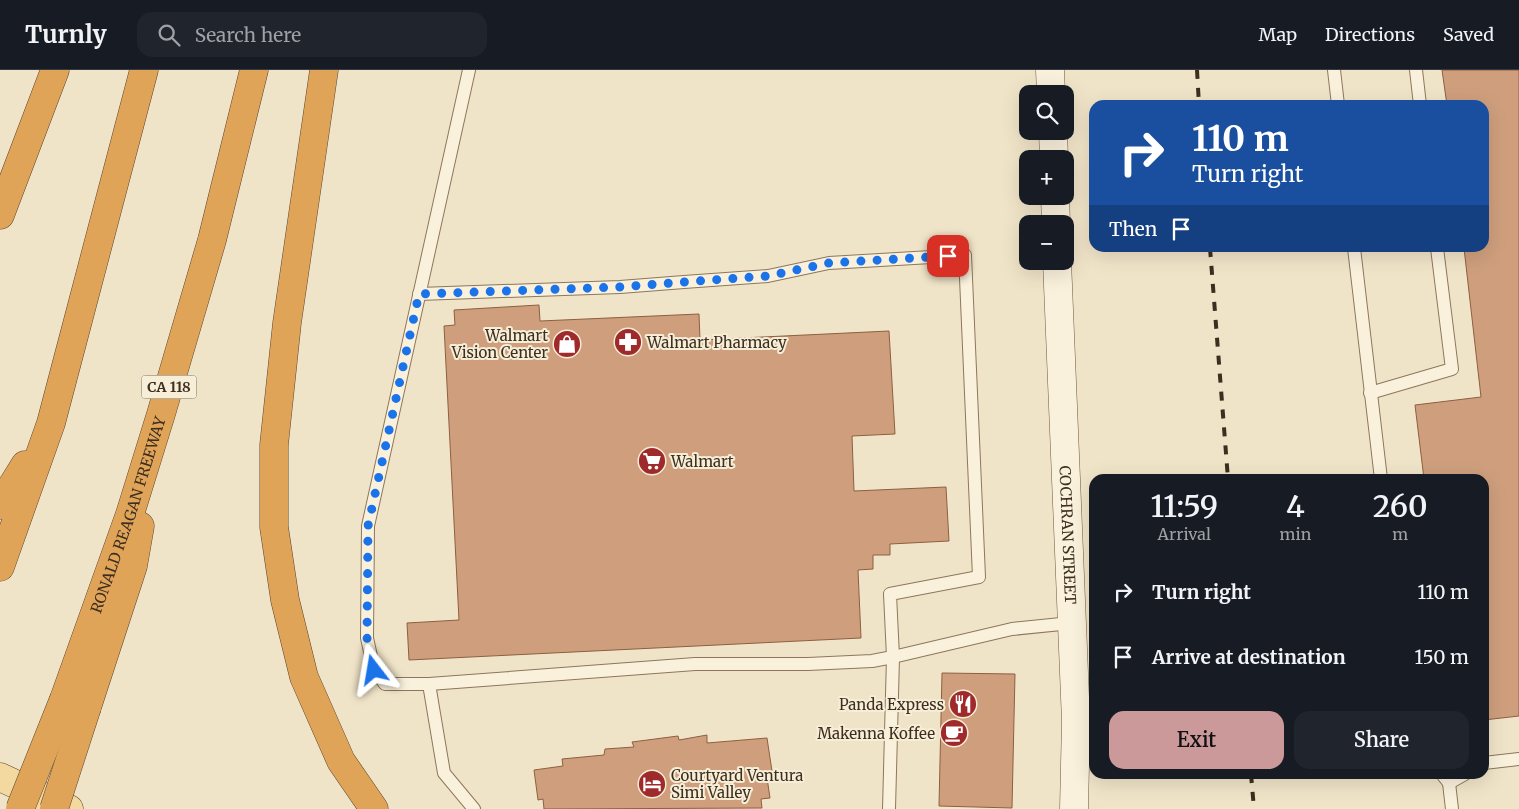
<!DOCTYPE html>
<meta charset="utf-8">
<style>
body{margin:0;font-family:Merriweather,serif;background:#20242c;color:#f1f3f6;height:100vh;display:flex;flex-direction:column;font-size:19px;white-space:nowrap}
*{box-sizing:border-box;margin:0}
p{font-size:16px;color:#9ea1a6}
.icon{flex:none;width:28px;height:28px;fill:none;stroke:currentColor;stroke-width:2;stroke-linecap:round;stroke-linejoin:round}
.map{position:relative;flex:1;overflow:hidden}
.details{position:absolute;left:1089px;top:404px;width:400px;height:305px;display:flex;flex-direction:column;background:#171b24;border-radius:15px;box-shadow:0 5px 20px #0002}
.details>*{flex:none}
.guide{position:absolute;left:1089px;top:30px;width:400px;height:152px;border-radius:15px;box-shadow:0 5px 20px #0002;background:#1a4fa0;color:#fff;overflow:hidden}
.tools{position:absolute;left:1019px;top:15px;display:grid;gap:10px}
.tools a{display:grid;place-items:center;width:55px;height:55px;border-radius:10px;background:#171b24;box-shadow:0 5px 20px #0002;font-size:25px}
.pin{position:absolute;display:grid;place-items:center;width:42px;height:42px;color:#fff;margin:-21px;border-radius:10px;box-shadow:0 2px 8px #0006}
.me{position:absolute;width:55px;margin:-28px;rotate:346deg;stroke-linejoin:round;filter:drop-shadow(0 0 4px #0008)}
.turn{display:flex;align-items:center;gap:18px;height:105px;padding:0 20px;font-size:22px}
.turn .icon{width:65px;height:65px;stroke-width:2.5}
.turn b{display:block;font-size:35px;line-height:42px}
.then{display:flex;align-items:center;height:48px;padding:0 20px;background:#0003;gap:10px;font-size:19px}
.eta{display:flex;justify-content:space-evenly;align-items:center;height:85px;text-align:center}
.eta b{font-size:30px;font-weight:600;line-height:35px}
.primary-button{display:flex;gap:10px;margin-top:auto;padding:10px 20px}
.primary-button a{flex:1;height:58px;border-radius:15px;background:#cc999b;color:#111;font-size:20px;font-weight:600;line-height:58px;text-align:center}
.primary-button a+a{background:#20242c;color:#f1f3f6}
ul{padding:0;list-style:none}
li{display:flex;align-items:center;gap:15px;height:65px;padding:0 20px}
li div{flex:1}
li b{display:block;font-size:19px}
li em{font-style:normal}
header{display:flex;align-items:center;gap:30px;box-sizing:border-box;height:70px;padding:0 25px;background:#171b24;border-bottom:1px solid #363941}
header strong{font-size:24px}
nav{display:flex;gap:28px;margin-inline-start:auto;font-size:18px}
.search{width:350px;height:45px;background:#20242c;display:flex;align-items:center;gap:12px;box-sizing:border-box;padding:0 18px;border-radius:15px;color:#9ea1a6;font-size:19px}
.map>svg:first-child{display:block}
.building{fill:#cf9f7d;stroke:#8d5f41}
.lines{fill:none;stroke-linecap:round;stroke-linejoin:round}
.service-casing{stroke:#8d765c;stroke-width:14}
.secondary-casing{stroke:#6f573f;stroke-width:29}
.primary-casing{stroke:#5b4430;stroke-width:29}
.motorway-casing{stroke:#5b4430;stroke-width:29}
.service{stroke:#faf1dc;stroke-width:12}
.secondary{stroke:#faf1dc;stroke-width:28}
.primary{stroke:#f3d9a0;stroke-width:28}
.motorway{stroke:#e0a458;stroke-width:28}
.rail{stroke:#3d2e20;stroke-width:4;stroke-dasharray:9 9;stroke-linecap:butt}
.motorway-bridge-casing{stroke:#5b4430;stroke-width:29;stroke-linecap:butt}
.motorway-bridge{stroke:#e0a458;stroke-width:28}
.route{stroke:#1a73e8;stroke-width:9;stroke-dasharray:0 16.2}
.labels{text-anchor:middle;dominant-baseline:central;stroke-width:4;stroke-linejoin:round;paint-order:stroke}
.shield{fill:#f7eed8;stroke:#756857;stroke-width:1}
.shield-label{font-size:14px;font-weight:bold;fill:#3d2e20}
.poi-label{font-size:15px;fill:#3d2e20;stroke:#f7eed8;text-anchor:end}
.street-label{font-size:15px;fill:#3d2e20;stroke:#f7eed8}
</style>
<header>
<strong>Turnly</strong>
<div class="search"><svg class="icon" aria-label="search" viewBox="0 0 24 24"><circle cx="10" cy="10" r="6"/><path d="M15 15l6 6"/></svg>Search here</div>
<nav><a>Map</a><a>Directions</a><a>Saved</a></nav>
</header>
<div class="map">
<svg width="1519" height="739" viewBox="0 0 1519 739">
<rect width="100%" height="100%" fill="#f0e4c8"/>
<g class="building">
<polygon points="1442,0 1519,0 1519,646 1484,650 1484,409 1424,409 1415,335 1481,327 1464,178 1484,178 1484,35 1447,35"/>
<polygon points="539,235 540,251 699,244 700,270 889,261 895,364 852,366 854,421 946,417 949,471 890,474 890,485 873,485 873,499 858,500 861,568 409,590 407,553 459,550 444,256 455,255 454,240"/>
<polygon points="942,603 1015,604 1012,738 939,736"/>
<polygon points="707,665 707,673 767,668 772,701 766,701 770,728 761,729 762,738 544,739 543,729 538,730 534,700 563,696 562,689 604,685 605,679 634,677 632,672 678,666 679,670"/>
</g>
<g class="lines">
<defs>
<g id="service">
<polyline points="469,0 368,456 367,568 374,600 385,614 429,614 695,594 808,594 872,591 893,587 1012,559 1071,553"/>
<polyline points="1334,0 1338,35"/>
<polyline points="1416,0 1420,35"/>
<polyline points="1354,178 1381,409"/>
<polyline points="419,224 620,217 684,212 768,206 829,193 965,185 979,507 890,524 893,587 889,739"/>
<polyline points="1370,323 1452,299 1437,178"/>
<polyline points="429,614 444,703 474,739"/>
<polyline points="1484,693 1519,689"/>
<polyline points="1442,704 1449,713 1452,739"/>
<polyline points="1449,713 1465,704"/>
</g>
<g id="secondary">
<polyline points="1050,0 1051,24"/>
<polyline points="1053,61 1054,89"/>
<polyline points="1055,126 1056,154"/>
<path id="s1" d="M1057,191L1076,651L1074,739"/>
</g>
<polyline id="primary" points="0,707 69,739"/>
<g id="motorway">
<polyline points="324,0 287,253 274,375 274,457 285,530 304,607 341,691 374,739"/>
<polyline points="0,145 55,0"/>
<polyline points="0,435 25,395"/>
<polyline points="0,497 51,353 144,0"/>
<path id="s2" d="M64,629L130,444L161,344L212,170L254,0"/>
<polyline points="87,637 133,496 140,456"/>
</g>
</defs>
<use href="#service" class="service-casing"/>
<use href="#secondary" class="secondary-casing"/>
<use href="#primary" class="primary-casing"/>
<use href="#motorway" class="motorway-casing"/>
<use href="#service" class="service"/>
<use href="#secondary" class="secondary"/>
<use href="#primary" class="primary"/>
<use href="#motorway" class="motorway"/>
<g class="rail">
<polyline points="1197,0 1199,35"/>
<polyline points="1210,178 1228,409"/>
<polyline points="1251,704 1254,739"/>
</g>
<defs>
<g id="motorway-bridge">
<polyline points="20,739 64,629"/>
<polyline points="54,739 87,637"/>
</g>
</defs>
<use href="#motorway-bridge" class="motorway-bridge-casing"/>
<use href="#motorway-bridge" class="motorway-bridge"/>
</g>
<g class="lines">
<polyline class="route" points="374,600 367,568 368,456 419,224 620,217 684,212 768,206 829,193 948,186"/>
</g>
<defs>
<symbol id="pharmacy-disc" viewBox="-11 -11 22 22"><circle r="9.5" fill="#9e2a2b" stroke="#f7eed8"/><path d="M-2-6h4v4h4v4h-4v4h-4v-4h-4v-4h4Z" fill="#fff"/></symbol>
<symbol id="shop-disc" viewBox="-11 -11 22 22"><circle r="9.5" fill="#9e2a2b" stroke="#f7eed8"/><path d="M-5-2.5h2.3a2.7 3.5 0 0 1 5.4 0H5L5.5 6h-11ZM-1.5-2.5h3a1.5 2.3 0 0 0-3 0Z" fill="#fff"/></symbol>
<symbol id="supermarket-disc" viewBox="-11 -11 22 22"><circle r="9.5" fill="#9e2a2b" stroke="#f7eed8"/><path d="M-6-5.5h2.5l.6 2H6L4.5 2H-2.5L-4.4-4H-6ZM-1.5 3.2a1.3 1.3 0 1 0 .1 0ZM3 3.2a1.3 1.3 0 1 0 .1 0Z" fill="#fff"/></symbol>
<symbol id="restaurant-disc" viewBox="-11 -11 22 22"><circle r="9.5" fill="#9e2a2b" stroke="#f7eed8"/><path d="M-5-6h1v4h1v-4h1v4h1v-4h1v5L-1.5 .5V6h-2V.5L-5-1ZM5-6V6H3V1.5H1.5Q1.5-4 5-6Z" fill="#fff"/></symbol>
<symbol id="cafe-disc" viewBox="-11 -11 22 22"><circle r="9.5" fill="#9e2a2b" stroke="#f7eed8"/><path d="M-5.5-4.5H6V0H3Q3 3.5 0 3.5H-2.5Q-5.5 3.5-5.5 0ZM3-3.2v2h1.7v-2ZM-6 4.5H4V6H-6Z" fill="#fff"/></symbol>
<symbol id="hotel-disc" viewBox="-11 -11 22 22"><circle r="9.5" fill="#9e2a2b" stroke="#f7eed8"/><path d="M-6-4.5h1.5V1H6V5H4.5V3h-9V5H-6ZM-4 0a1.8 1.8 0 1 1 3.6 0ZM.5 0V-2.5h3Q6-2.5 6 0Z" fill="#fff"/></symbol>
</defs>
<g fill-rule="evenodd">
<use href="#pharmacy-disc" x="612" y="256" width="32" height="32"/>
<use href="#shop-disc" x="551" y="258" width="32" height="32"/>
<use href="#supermarket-disc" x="636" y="375" width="32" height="32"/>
<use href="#restaurant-disc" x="947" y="618" width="32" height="32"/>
<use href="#cafe-disc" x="938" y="647" width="32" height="32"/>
<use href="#hotel-disc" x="636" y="698" width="32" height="32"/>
</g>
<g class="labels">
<rect class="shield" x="141.5" y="305.5" width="55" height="23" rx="4"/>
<g class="shield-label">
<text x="169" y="317">CA 118</text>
</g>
<g class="poi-label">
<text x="548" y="265">Walmart<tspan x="548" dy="17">Vision Center</tspan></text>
<text x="647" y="272" text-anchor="start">Walmart Pharmacy</text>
<text x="671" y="391" text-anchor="start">Walmart</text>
<text x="944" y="634">Panda Express</text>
<text x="935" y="663">Makenna Koffee</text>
<text x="671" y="705" text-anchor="start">Courtyard Ventura<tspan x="671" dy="17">Simi Valley</tspan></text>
</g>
<g class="street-label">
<text stroke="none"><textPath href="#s2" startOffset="195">RONALD REAGAN FREEWAY</textPath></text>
<text stroke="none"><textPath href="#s1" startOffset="274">COCHRAN STREET</textPath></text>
</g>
</g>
</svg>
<div class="tools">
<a><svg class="icon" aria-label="search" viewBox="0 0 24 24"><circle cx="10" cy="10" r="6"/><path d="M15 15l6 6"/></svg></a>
<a>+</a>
<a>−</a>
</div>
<div class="pin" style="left:948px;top:186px;background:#d93025"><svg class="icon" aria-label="arrive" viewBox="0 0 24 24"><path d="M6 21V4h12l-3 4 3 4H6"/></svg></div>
<svg class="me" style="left:374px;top:600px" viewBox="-20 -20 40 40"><path d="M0-17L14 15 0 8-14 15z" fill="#1a73e8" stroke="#fff" stroke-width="4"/></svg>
<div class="guide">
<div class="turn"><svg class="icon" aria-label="right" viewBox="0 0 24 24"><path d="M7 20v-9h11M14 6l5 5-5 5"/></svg><div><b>110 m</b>Turn right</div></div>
<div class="then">Then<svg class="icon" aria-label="arrive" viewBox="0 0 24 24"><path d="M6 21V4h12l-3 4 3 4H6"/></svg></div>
</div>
<section class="details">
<div class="eta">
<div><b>11:59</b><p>Arrival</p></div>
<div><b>4</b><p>min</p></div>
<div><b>260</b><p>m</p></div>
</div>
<ul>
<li><svg class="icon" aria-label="right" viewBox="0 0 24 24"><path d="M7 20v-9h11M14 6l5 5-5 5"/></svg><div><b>Turn right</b></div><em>110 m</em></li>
<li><svg class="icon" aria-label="arrive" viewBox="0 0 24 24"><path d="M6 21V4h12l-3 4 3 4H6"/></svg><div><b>Arrive at destination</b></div><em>150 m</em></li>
</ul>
<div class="primary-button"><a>Exit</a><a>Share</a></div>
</section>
</div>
